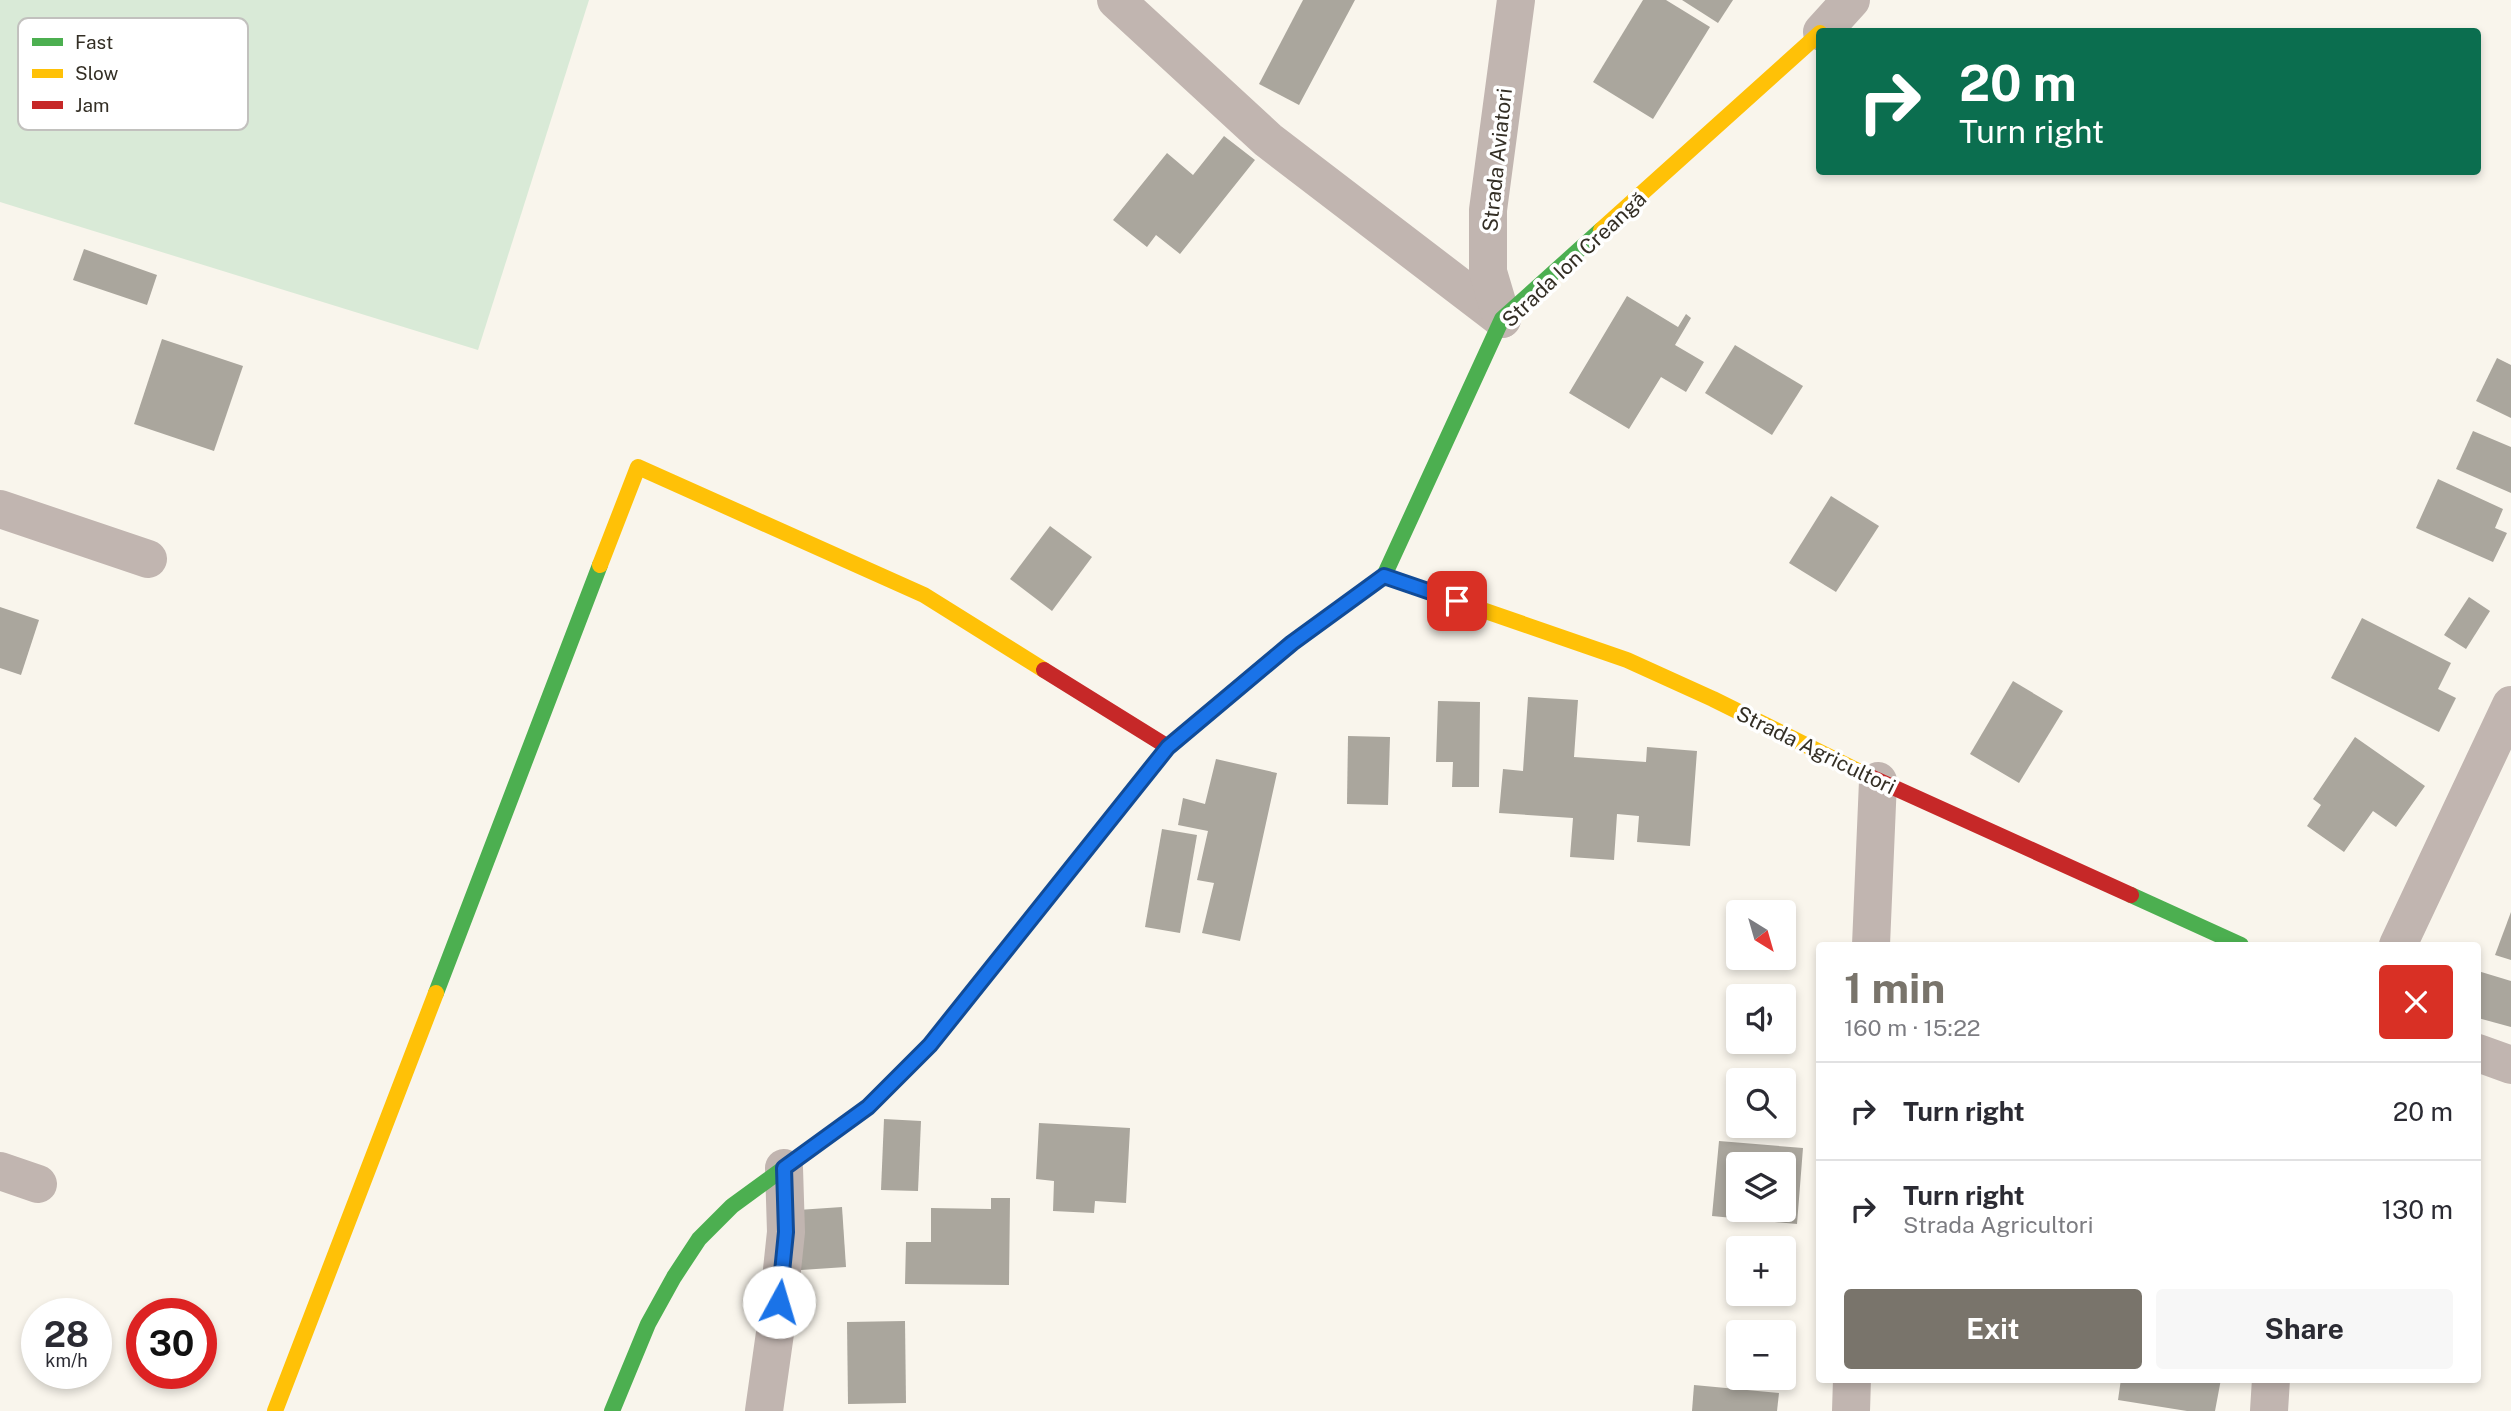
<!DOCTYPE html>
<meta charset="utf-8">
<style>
body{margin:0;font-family:"Public Sans",sans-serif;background:#f7f7f7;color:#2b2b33;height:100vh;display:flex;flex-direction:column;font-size:26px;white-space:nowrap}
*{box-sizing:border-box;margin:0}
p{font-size:23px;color:#7c7c81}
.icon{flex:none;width:38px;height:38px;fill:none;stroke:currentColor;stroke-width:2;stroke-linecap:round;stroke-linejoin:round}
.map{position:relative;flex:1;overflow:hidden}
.sheet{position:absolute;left:1816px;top:942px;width:665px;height:441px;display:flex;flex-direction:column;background:#fff;border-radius:7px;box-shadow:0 4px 10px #0003}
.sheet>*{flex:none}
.banner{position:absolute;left:1816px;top:28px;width:665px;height:147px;border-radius:7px;box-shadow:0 4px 10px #0003;background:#0b6e4f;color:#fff;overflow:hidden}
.needle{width:46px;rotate:143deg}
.controls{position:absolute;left:1726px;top:900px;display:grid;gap:14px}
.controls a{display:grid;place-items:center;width:70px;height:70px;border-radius:7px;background:#fff;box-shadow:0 4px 10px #0003;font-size:35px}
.speed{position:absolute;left:21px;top:1298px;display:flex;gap:14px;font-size:35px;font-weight:700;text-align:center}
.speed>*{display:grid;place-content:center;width:91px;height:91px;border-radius:50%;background:#fff;box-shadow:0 4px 10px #0003;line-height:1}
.speed small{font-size:18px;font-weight:400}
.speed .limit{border:10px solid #d22;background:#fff;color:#111}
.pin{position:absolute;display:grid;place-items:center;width:60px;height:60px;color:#fff;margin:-30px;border-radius:14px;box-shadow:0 4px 10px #0006}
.me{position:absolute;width:77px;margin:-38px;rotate:6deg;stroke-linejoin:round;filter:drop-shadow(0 0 5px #0008)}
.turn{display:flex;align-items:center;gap:24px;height:147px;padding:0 28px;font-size:32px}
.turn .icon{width:91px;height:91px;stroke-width:2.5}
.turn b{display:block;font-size:49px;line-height:60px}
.round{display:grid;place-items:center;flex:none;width:74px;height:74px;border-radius:7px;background:#f7f7f7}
.summary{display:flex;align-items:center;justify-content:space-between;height:119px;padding:0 28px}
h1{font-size:42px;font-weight:700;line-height:52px;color:#79746b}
.button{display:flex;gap:14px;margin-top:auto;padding:14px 28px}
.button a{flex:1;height:80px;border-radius:7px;background:#79746b;color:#fff;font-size:28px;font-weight:700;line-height:80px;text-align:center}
.button a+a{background:#f7f7f7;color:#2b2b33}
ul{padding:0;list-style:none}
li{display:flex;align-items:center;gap:21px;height:98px;padding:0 28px;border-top:2px solid #e1e1e2}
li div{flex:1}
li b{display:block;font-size:26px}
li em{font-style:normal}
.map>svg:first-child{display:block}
.green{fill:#d9ead7}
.building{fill:#aaa69d;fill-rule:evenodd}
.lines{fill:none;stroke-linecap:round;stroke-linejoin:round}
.street{stroke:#c1b5b0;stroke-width:38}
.fast{stroke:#4caf50;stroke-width:16}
.slow{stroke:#ffc107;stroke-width:16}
.jam{stroke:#c62828;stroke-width:16}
.route-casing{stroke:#114b97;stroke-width:18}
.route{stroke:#1a73e8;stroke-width:12}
.labels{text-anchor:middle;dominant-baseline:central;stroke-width:7;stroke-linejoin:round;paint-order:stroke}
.street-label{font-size:21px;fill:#342f25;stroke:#fff}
.key{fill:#fff;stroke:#c2c1be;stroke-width:2}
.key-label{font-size:19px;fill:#342f25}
</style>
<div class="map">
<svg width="2511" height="1411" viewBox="0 0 2511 1411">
<rect width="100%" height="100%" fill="#f9f5ec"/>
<polygon class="green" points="0,0 589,0 478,350 0,202"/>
<g class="building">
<polygon points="1303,0 1355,0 1299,105 1259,84"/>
<polygon points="1643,0 1666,0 1710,27 1653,119 1593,82"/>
<polygon points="1682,0 1733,0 1718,23"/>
<polygon points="1224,136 1255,160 1180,254 1156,235 1147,247 1113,220 1167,153 1193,175"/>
<polygon points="84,249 157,275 147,305 73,280"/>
<polygon points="1627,296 1678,327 1686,314 1691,318 1675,345 1704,362 1686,392 1661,377 1629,429 1569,393"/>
<polygon points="162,339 243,366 214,451 134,424"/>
<polygon points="1735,345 1803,386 1772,435 1705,393"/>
<polygon points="2497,358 2511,365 2511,418 2476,401"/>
<polygon points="2473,431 2511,447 2511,493 2456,469"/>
<polygon points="2438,479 2503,509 2495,528 2507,533 2493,562 2416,528"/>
<polygon points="1831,496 1879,526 1836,592 1789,563"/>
<polygon points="1050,526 1092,557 1052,611 1010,579"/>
<polygon points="2469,597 2490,611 2466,649 2444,635"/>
<polygon points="0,607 39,620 21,675 0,668"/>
<polygon points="2362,618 2451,663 2438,689 2456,698 2439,732 2331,678"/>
<polygon points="2013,681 2063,711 2019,783 1970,754"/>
<polygon points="1528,697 1578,700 1574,757 1646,762 1647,747 1697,751 1690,846 1637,842 1639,816 1617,814 1614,860 1570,857 1573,818 1499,813 1503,769 1523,771"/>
<polygon points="1438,701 1480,702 1479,787 1452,787 1453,762 1436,762"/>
<polygon points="1348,736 1390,737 1388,805 1347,804"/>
<polygon points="2355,737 2425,786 2396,827 2373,811 2344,852 2307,826 2321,805 2313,799"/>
<polygon points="1216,759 1277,773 1240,941 1202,933 1214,883 1197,880 1208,831 1178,825 1183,798 1205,804"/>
<polygon points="1162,829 1197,835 1180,933 1145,927"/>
<polygon points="2511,912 2511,960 2495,955"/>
<polygon points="2478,971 2511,981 2511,1027 2478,1018"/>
<polygon points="884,1119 921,1121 918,1191 881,1190"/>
<polygon points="1039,1123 1130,1128 1126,1203 1095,1201 1094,1213 1053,1211 1054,1181 1036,1179"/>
<path d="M1719,1141L1803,1148L1797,1224L1712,1216ZM1738,1164H1783V1209H1738Z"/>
<polygon points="991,1198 1010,1198 1009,1285 905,1284 906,1242 931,1242 931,1208 991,1209"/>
<polygon points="842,1207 846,1267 801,1270 798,1210"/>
<polygon points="905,1321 906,1403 848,1404 847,1322"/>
<polygon points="2121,1379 2221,1379 2215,1411 2187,1411 2118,1400"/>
<polygon points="1694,1385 1779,1393 1777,1411 1692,1411"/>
</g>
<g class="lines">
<g class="street">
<polyline points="1116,0 1268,140 1502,319"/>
<polyline points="1822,32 1851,0"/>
<polyline points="1502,319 1488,272 1488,210 1516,0"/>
<polyline points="0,509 148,559"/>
<polyline points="1871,945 1878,781"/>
<polyline points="2398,945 2511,705"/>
<polyline points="2478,1053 2511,1065"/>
<polyline points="0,1171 38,1184"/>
<polyline points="764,1411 776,1326 786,1232 784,1168"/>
<polyline points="1851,1411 1852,1379"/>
<polyline points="2269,1411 2271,1379"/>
</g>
<g class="fast">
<polyline points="1152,767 1168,747 1292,643 1384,576 1502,319 1601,230"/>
<polyline points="2131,895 2241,945"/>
<polyline points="436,993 600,565"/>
<polyline points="612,1411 648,1324 674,1277 699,1239 732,1206 868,1107 930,1045 971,994"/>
</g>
<g class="slow">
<polyline points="1601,230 1820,33"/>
<polyline points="600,565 638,467 924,595 1044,670"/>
<polyline points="1384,576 1627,660 1713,699 1864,774"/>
<polyline points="971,994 1152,767"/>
<polyline points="275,1411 436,993"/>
</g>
<g class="jam">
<polyline points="1044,670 1168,747"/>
<polyline points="1864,774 2131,895"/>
</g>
</g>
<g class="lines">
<defs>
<polyline id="route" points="779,1302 786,1232 784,1168 868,1107 930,1045 1168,747 1292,643 1384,576 1457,601"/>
</defs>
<use href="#route" class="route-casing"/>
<use href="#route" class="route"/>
</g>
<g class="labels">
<g class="street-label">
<text transform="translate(1497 160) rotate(-84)">Strada Aviatori</text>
<text transform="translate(1574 259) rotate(-43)">Strada Ion Creangă</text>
<text transform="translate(1816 750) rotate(26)">Strada Agricultori</text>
</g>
</g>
<rect x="18" y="18" width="230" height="112" rx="10" class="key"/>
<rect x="32" y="38" width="31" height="8" fill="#4caf50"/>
<rect x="32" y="69" width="31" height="9" fill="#ffc107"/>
<rect x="32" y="101" width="31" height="8" fill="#c62828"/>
<g class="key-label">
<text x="75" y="49">Fast</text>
<text x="75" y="80">Slow</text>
<text x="75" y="112">Jam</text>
</g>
</svg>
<div class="controls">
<a><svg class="needle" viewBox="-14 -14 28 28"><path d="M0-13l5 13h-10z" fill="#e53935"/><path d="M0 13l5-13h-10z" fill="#7c7c81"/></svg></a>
<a><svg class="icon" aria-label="sound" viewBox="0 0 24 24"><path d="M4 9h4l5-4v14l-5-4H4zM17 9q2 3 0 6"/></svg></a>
<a><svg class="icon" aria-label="search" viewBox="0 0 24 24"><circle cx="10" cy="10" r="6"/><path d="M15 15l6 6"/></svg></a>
<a><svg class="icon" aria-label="layers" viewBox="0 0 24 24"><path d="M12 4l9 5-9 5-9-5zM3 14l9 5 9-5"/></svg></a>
<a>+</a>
<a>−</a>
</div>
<div class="speed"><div>28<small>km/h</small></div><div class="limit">30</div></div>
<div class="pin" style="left:1457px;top:601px;background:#d93025"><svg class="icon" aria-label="arrive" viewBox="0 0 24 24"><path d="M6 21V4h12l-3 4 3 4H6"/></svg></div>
<svg class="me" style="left:779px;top:1302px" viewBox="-20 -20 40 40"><circle r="19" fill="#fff"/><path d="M0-13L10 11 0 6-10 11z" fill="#1a73e8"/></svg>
<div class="banner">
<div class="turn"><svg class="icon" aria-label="right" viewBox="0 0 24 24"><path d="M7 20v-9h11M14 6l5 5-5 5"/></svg><div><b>20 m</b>Turn right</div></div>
</div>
<section class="sheet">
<div class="summary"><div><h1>1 min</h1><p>160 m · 15:22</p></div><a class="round" style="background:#d93025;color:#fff"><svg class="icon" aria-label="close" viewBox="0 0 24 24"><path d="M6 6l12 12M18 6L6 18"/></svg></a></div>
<ul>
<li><svg class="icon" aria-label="right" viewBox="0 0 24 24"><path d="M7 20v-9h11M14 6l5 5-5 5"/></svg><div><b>Turn right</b></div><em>20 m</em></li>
<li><svg class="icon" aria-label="right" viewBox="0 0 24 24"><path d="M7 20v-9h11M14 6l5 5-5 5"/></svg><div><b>Turn right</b><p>Strada Agricultori</p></div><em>130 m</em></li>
</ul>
<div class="button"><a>Exit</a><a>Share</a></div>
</section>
</div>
